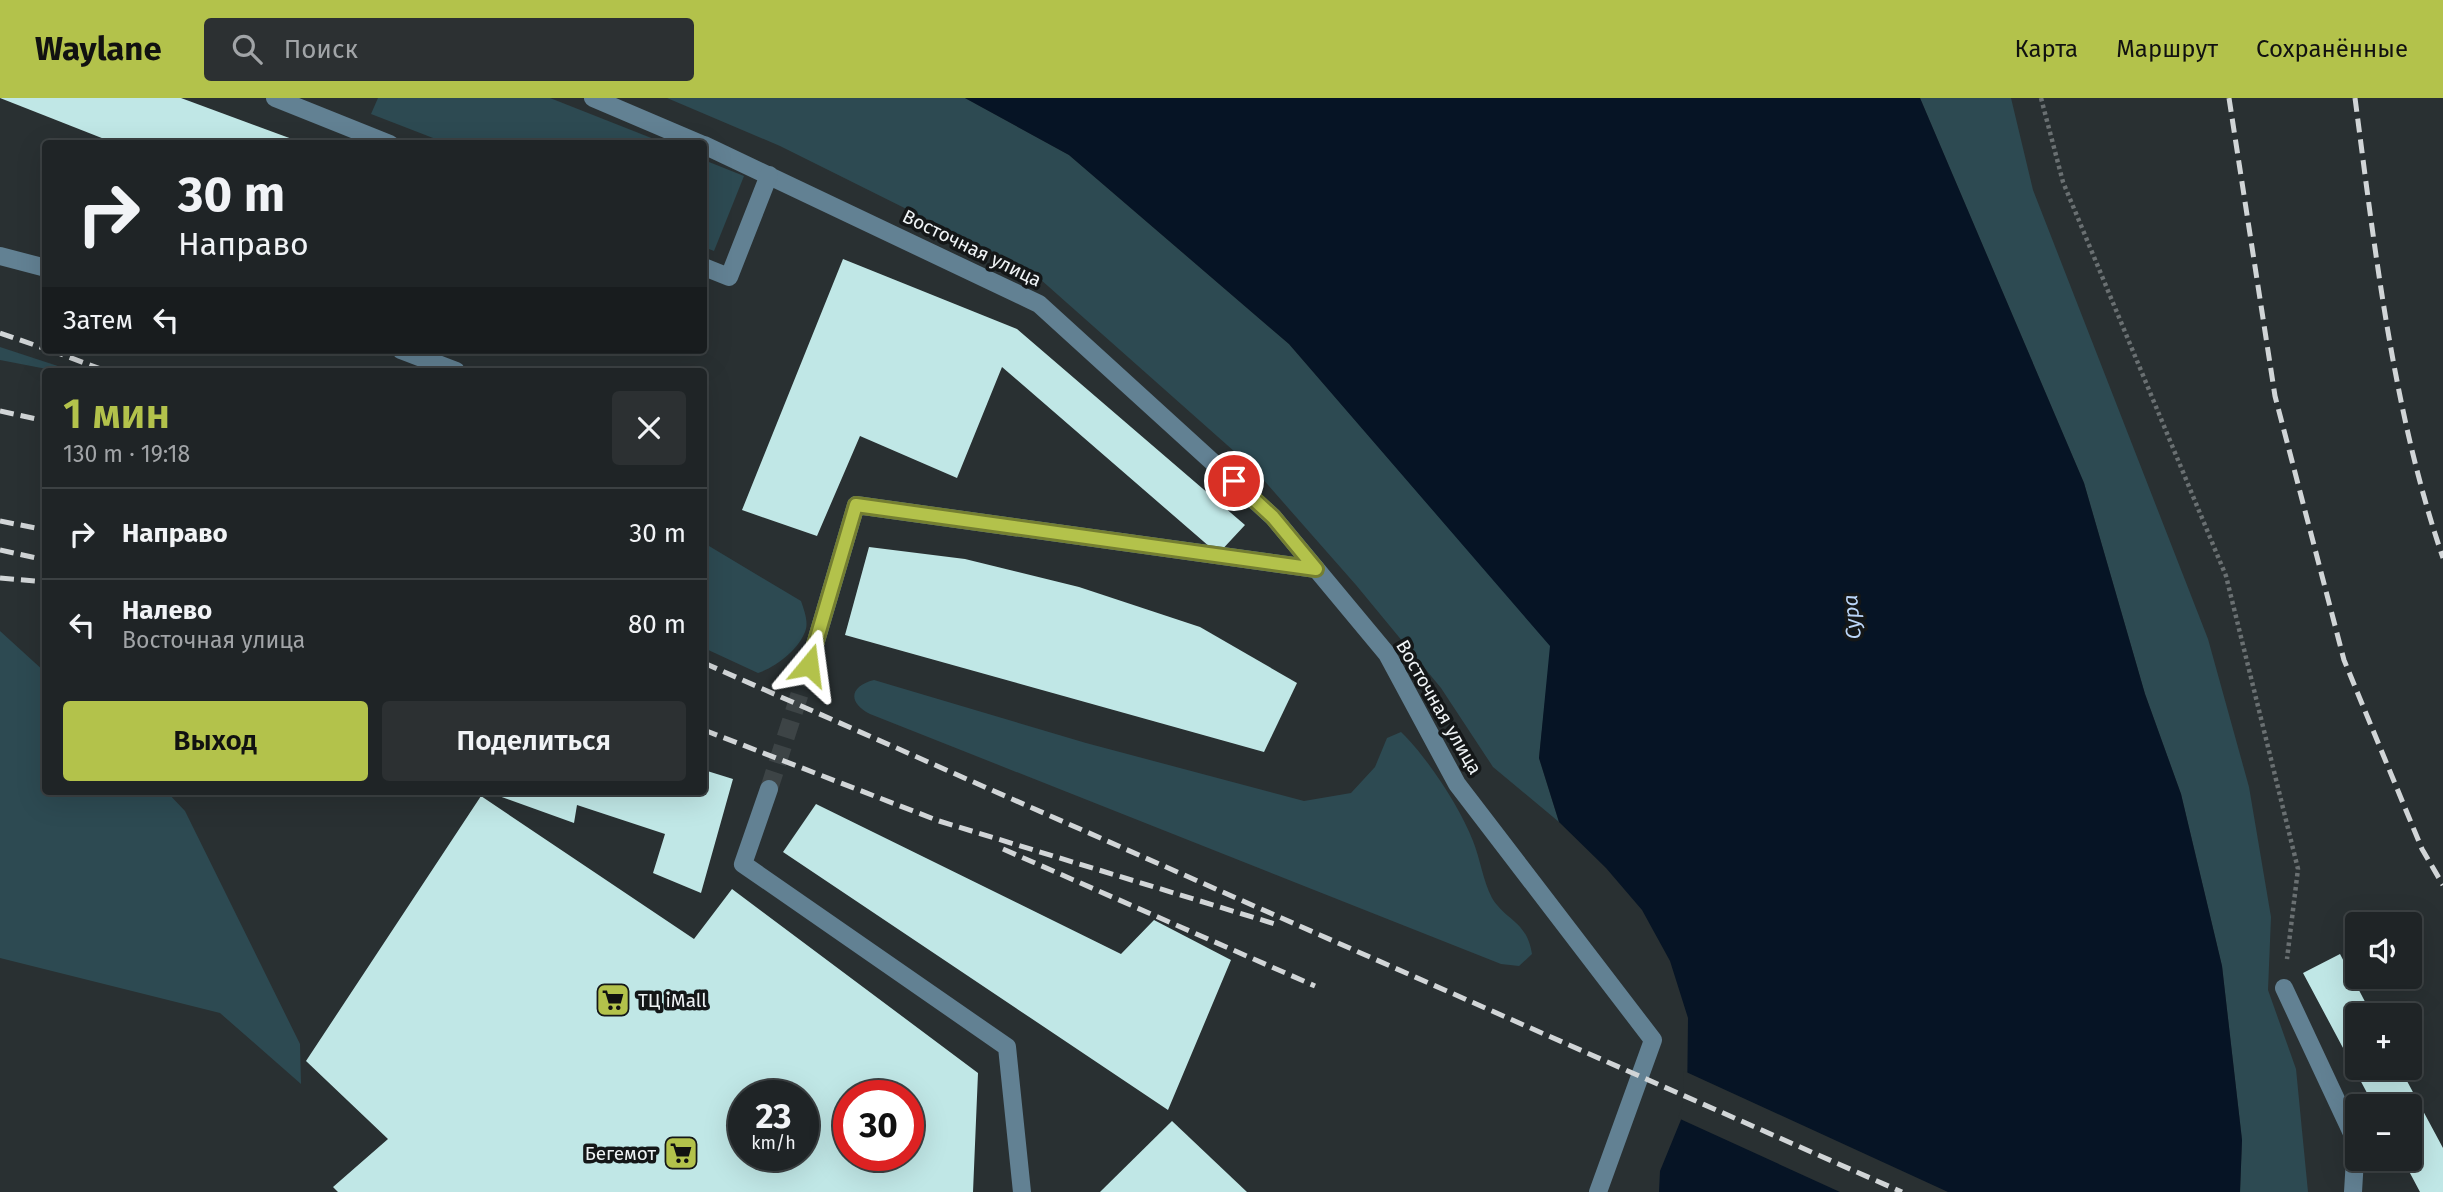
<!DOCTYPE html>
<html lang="ru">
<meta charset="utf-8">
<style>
body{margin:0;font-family:"Fira Sans",sans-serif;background:#2c3032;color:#f1f3f6;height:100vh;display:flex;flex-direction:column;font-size:26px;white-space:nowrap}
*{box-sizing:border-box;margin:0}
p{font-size:23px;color:#a1a4a7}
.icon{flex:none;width:38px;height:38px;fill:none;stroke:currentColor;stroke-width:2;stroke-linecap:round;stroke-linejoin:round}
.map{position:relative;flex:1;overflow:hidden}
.details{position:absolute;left:42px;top:270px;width:665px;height:427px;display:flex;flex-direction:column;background:#1f2426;border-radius:7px;box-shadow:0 7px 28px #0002,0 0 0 2px #3c4143}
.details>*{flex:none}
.hud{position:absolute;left:42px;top:42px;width:665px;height:214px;border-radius:7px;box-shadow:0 7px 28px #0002,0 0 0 2px #3c4143;background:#1f2426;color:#f1f3f6;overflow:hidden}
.fabs{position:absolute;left:2345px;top:814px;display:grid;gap:14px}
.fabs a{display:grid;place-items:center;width:77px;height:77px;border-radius:7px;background:#1f2426;box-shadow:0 7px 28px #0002,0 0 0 2px #3c4143;font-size:35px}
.speed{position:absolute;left:728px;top:982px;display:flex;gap:14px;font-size:35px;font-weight:700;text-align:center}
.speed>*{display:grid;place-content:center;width:91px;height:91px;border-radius:50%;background:#1f2426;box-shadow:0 7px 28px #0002,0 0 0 2px #3c4143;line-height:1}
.speed small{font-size:18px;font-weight:400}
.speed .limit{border:10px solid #d22;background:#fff;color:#111}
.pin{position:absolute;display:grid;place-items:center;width:60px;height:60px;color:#fff;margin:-30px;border:4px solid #fff;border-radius:50%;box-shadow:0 2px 7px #0007}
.me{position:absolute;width:77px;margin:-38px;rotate:16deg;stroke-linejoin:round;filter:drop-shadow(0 0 5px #0008)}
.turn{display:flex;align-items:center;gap:24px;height:147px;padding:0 21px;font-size:32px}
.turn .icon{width:91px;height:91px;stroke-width:2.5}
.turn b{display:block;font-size:49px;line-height:60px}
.then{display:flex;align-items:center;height:66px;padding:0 21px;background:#0003;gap:14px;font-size:26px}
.round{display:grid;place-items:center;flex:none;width:74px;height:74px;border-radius:7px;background:#2c3032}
.overview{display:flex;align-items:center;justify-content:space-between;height:119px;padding:0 21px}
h1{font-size:42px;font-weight:600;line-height:52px;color:#b3c24b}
.button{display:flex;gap:14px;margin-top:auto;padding:14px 21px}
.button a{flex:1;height:80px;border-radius:7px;background:#b3c24b;color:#111;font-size:28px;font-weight:600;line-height:80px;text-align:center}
.button a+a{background:#2c3032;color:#f1f3f6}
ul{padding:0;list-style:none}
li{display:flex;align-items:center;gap:21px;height:91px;padding:0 21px;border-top:2px solid #3c4143}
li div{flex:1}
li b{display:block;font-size:26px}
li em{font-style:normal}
header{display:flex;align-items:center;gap:42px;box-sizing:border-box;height:98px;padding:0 35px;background:#b3c24b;color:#111}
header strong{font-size:33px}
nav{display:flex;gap:38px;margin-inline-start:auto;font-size:24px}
.search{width:490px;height:63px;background:#2c3032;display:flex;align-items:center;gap:18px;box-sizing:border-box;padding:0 24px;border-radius:7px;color:#a1a4a7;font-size:26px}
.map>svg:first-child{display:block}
.green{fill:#2d4a52}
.water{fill:#061425}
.pier{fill:#293032}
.building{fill:#c0e7e6;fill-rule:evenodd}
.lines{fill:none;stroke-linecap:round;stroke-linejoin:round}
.minor-tunnel{stroke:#3d4446;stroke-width:18;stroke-dasharray:18 9;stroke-linecap:butt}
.path{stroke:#6a7072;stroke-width:4.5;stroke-dasharray:3.5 3.5;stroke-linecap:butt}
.minor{stroke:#628193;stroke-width:18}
.rail{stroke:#d1d5d7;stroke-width:5;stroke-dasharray:14 7;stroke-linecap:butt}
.route-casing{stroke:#747e31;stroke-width:18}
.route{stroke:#b3c24b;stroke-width:12}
.labels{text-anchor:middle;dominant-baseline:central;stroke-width:7;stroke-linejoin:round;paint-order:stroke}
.street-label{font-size:19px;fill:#f0f4f6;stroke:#141718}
.poi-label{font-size:19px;fill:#f0f4f6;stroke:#141718;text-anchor:start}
.water-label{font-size:21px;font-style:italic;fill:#bbd6f9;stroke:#141718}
</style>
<header>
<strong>Waylane</strong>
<div class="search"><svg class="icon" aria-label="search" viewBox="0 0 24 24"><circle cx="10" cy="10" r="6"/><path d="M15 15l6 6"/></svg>Поиск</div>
<nav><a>Карта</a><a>Маршрут</a><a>Сохранённые</a></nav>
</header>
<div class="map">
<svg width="2443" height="1094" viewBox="0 0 2443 1094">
<rect width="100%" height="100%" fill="#293032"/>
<g class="green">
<polygon points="378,0 550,0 664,45 446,45 371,16"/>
<polygon points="667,0 965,0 1069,57 1289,246 1551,548 1539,660 1559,724 1493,669 1441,590 1356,487 1253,370 1031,173 780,48"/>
<polygon points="1920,0 2011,0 2033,92 2208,541 2249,689 2271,819 2268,892 2296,971 2308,1094 2240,1094 2242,1042 2222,868 2181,696 2145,596 2084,385"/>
<polygon points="704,62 744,78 714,153 704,149"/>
<polygon points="0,249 73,273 57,273 0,262"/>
<path d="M704,445L801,503C804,512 808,522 806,531C800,551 776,569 758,575L704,550Z"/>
<polygon points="0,533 45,574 46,693 166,693 185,713 300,946 301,986 220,915 0,860"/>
<path d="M874,582L1086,645L1304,703L1351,695L1375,669L1387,640L1401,634C1427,659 1460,709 1473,743C1480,760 1483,783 1492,800C1506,823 1527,823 1532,856L1519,868L1501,866L870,616C847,604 850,588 874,582Z"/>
</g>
<polygon class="water" points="965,0 1920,0 2084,385 2145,596 2181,696 2222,868 2242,1042 2240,1094 1659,1094 1660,1073 1687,1007 1688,920 1670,863 1642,812 1606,770 1559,724 1539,660 1550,548 1289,246 1069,57"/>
<polygon class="pier" points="1684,973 1948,1094 1840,1094 1678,1020 1683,1006"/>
<g class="building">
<polygon points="0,0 181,0 303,45 117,46"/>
<polygon points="843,161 1017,231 1245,427 1218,456 1002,269 957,380 860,338 817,438 742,412"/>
<polygon points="869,449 965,461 1079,489 1200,529 1297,585 1264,654 845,537"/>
<polygon points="704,672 733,681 701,795 653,775 665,736 577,707 574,725 485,693 704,693"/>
<path d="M481,698L694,841L732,791L978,975L973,1094H338L333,1089L388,1041L306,963ZM744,998H803V1057H744ZM849,998H908V1057H849Z"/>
<polygon points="816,706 1121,856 1154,822 1231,862 1168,1012 783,754"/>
<polygon points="2340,856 2372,917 2357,917 2357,970 2400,970 2443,1050 2443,1094 2420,1094 2402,1060 2410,1060 2410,1008 2374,1008 2303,875"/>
<polygon points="1172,1023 1247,1094 1100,1094"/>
</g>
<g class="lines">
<polyline class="minor-tunnel" points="769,691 809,567"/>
<polyline class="path" points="2041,0 2063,84 2226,478 2298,771 2287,861"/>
<g class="minor">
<polyline points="275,0 390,46"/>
<polyline points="593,0 701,46"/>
<polyline points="704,47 1039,206 1273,419 1387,556 1457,686 1653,942 1598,1094"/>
<polyline points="0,158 46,170"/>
<polyline points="704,169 729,179 769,77"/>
<polyline points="401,252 456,273"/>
<polyline points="809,567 856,407 1316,471"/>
<polyline points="769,691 743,766 1007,949 1022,1094"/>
<polyline points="2284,890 2356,1044 2353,1094"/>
</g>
<g class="rail">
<polyline points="2229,0 2275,298 2344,562 2422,751 2443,787"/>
<path d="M2355,0C2375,152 2393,314 2443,460"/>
<polyline points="0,235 46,251"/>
<polyline points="50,252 106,273"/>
<polyline points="0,313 46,323"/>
<polyline points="0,423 46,432"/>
<polyline points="0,452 46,462"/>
<polyline points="0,480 46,484"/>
<polyline points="704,565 1902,1094"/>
<polyline points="704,632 939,723 1275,826"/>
<polyline points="1003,751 1315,888"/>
</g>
</g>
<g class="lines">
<defs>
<polyline id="route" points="809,567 856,407 1316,471 1273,419 1234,383"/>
</defs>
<use href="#route" class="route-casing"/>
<use href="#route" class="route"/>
</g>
<defs>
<symbol id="supermarket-square" viewBox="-11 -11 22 22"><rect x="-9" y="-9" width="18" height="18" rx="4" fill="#b3c24b" stroke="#141718"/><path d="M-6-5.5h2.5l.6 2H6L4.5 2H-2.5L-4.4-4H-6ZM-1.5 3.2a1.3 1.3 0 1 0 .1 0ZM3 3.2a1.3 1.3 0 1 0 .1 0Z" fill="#111"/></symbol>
</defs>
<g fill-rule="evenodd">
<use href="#supermarket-square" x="594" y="883" width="38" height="38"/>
<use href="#supermarket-square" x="662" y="1036" width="38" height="38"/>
</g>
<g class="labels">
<g class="street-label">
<text transform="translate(972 150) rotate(26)">Восточная улица</text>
<text transform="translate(1439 609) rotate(60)">Восточная улица</text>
</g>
<g class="poi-label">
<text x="638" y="902">ТЦ iMall</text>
<text x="656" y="1055" text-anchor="end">Бегемот</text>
</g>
<g class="water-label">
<text transform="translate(1852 519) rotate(-95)">Сура</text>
</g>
</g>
</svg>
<div class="fabs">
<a><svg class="icon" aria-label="sound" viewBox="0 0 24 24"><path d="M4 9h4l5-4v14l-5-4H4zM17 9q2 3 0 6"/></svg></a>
<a>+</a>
<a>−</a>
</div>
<div class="speed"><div>23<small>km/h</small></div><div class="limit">30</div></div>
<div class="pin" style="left:1234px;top:383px;background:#d93025"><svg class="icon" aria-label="arrive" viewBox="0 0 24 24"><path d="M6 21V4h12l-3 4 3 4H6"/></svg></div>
<svg class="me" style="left:809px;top:567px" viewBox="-20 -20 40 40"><path d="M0-17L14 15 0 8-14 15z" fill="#b3c24b" stroke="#fff" stroke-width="4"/></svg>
<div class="hud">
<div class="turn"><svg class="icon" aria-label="right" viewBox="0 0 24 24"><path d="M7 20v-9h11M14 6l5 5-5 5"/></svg><div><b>30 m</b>Направо</div></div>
<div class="then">Затем<svg class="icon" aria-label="left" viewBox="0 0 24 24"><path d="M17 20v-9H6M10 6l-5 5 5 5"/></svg></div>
</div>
<section class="details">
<div class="overview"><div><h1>1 мин</h1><p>130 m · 19:18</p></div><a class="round"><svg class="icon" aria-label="close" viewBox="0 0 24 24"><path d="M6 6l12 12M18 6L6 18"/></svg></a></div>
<ul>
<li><svg class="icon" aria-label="right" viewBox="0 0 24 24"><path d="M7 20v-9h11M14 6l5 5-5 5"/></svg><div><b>Направо</b></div><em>30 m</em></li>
<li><svg class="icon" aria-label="left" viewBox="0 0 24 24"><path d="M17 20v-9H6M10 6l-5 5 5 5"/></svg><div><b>Налево</b><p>Восточная улица</p></div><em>80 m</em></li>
</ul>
<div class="button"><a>Выход</a><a>Поделиться</a></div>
</section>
</div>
